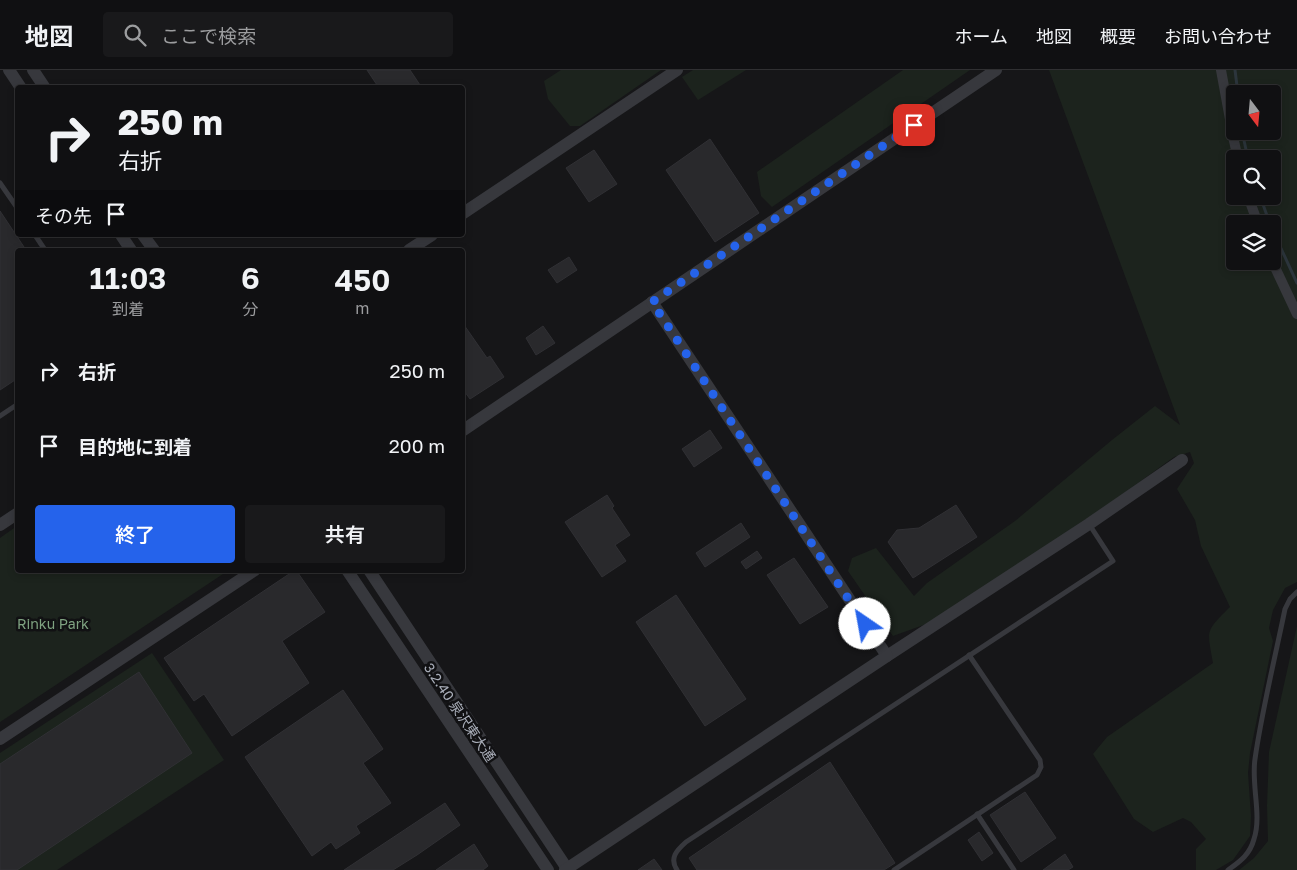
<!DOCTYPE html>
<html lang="ja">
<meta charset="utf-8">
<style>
body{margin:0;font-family:"Golos Text","Noto Sans JP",sans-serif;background:#19191b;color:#f1f3f6;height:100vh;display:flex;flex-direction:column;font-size:19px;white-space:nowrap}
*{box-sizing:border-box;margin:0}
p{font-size:16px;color:#9c9d9f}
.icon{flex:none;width:28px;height:28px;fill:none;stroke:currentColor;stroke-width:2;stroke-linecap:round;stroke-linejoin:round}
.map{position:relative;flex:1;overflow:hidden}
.side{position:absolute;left:15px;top:178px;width:450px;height:325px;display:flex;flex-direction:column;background:#101012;border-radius:5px;box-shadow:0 2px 8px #0003,0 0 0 1px #303032}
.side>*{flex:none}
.hud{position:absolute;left:15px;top:15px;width:450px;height:152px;border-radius:5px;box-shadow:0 2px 8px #0003,0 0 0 1px #303032;background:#101012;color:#f1f3f6;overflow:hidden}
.needle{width:32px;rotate:164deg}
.buttons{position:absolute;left:1226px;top:15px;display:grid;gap:10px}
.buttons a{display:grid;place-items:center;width:55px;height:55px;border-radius:5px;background:#101012;box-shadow:0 2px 8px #0003,0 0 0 1px #303032;font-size:25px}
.pin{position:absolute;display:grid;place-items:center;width:42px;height:42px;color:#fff;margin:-21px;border-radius:10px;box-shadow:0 2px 8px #0006}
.me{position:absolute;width:55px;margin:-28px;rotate:327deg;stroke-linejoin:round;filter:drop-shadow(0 0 4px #0008)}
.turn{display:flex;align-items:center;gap:18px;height:105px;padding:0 20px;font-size:22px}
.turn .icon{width:65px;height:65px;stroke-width:2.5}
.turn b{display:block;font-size:35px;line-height:42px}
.then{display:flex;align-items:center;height:48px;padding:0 20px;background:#0003;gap:10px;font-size:19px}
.eta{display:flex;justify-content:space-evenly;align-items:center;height:85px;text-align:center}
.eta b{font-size:30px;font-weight:600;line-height:35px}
.button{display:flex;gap:10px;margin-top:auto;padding:10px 20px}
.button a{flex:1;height:58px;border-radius:5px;background:#2563eb;color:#fff;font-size:20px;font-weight:600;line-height:58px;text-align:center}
.button a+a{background:#19191b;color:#f1f3f6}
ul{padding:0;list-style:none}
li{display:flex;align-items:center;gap:15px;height:75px;padding:0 20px}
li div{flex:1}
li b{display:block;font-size:19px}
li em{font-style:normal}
header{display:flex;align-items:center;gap:30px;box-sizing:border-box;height:70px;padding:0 25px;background:#101012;border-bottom:1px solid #303032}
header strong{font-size:24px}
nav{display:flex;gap:28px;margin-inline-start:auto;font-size:18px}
.search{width:350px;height:45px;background:#19191b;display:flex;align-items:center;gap:12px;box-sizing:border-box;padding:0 18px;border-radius:5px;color:#9c9d9f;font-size:19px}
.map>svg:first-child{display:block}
.green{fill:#1c231d;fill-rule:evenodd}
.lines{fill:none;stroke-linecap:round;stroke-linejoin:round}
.stream{stroke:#2c353c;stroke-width:3}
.building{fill:#29292c;stroke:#303034}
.service{stroke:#37383d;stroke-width:5}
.minor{stroke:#37383d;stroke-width:10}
.tertiary{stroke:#37383d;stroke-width:12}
.route{stroke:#2563eb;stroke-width:9;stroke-dasharray:0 16.2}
.labels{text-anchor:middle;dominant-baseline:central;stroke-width:5;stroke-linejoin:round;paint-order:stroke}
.park-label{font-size:14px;fill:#7fa381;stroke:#111113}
.street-label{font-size:14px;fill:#a8adb8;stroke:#111113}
</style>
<header>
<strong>地図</strong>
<div class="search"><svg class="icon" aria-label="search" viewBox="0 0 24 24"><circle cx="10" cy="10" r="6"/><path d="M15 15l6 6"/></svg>ここで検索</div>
<nav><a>ホーム</a><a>地図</a><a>概要</a><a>お問い合わせ</a></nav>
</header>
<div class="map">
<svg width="1297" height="800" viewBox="0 0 1297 800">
<rect width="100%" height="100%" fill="#161618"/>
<g class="green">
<polygon points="561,0 661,0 580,56 570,56 548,29 544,11"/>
<polygon points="693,0 746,0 698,30 682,7"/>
<polygon points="903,0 970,0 772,137 761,126 757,102"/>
<path d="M1049,0H1297V512L1285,518L1273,540L1269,558L1273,571L1250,683L1248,703L1251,746L1250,766L1233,790L1216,800H1196V779L1206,769L1191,752L1183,748L1153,762L1134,749L1093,684L1107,667L1213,593C1207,559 1205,562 1230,537L1201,476L1195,450L1177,419L1194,393L1190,382L1174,387L1109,434L929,553L893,566L848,501L852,488L876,478L914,526L927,513L1015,451L1112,370L1155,336L1180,355ZM1235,24H1272V61H1235ZM1235,89H1272V126H1235ZM1235,154H1272V191H1235Z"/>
<polygon points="17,456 18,500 229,500 0,652 0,468"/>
<polygon points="1297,556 1297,800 1239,800 1254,788 1268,771 1267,736 1269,682"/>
<polygon points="152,583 224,690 57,800 0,800 0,683"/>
</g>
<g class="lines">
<g class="stream">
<polyline points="1235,0 1238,24"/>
<polyline points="1242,61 1248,89"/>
<polyline points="1260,126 1270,154"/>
<polyline points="1272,159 1297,213"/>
</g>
</g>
<g class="building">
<polygon points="367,0 410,0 422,18 379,18"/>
<polygon points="710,69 759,143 715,172 666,100"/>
<polygon points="594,80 617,114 589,132 566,98"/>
<polygon points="0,141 26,180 18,180 18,308 0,320"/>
<polygon points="569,187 577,200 557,213 548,200"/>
<polygon points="462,252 487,288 490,286 504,307 470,329 462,318"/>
<polygon points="543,256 555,273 536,285 526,268"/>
<polygon points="710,360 722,378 694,397 682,379"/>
<polygon points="607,425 614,436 612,438 630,465 615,475 626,491 602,507 565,452"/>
<polygon points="956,435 977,467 913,508 888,472 897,460 919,458"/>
<polygon points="741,453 750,467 705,497 696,483"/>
<polygon points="757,481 762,488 746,499 741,492"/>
<polygon points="794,488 828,537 800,554 767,505"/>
<polygon points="295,500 296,500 325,542 282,571 309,613 232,666 204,624 194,631 164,588"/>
<polygon points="676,525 746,629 705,656 636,552"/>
<polygon points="139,602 192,683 17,800 0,800 0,694"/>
<polygon points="343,620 383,679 363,693 391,733 356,756 360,763 336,779 331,772 312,786 245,687"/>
<polygon points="830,692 895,793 884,800 697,800 689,788"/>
<polygon points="1025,722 1056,768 1021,792 990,745"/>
<polygon points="445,733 460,755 417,785 393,800 344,800"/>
<polygon points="979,762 993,783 982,791 968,770"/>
<polygon points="474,774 488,796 483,800 436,800"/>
<polygon points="1065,784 1073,797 1068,800 1043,800"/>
<polygon points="654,789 662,800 638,800"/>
</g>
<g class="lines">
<g class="service">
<polyline points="0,113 18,139"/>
<polyline points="35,165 45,180"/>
<polyline points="0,346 18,334"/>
<polyline points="977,744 1014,800"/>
<path d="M677,800C669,788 677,780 686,772L1113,491L1089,454"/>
<polyline points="894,800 1037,705 1041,697 1040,690 969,585"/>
<path d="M1228,800C1241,791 1250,784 1254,769C1262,745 1251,715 1255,689C1262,640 1275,588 1285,539L1290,529L1297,522"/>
</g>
<g class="minor">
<polyline points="1221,0 1234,71 1238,89"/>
<polyline points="1248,126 1258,154"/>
<polyline points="1272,191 1297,244"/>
</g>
<g class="tertiary">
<polyline points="9,0 21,18"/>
<polyline points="33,0 45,18"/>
<polyline points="462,144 677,0"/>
<polyline points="121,165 131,180"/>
<polyline points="143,165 154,180"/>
<polyline points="409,180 432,165"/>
<polyline points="462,361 996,0"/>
<polyline points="0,455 18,443"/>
<polyline points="347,500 548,800"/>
<polyline points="369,500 568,800"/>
<polyline points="887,586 1089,454 1182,390"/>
<polyline points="0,669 255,500"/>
<polyline points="565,800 887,586 652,232"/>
</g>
</g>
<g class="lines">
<polyline class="route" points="865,554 652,232 914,55"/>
</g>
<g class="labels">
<g class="park-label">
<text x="53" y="553">Rinku Park</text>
</g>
<g class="street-label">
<text transform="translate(460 642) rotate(56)">3.2.40 泉沢東大通</text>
</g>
</g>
</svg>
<div class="buttons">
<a><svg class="needle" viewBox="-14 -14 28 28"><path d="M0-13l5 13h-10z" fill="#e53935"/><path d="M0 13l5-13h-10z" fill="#9c9d9f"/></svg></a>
<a><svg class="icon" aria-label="search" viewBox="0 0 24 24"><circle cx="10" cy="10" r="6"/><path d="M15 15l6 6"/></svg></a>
<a><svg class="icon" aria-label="layers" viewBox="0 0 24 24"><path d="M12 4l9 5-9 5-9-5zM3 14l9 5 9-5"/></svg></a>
</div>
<div class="pin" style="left:914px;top:55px;background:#d93025"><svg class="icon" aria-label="arrive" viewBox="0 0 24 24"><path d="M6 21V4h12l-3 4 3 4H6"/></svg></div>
<svg class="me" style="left:865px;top:554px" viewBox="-20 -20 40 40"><circle r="19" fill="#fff"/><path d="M0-13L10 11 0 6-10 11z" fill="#2563eb"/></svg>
<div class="hud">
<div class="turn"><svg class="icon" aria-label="right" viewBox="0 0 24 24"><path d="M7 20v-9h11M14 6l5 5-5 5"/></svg><div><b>250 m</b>右折</div></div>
<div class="then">その先<svg class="icon" aria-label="arrive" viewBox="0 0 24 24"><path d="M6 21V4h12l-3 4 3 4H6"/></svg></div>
</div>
<section class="side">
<div class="eta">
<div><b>11:03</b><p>到着</p></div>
<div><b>6</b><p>分</p></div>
<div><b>450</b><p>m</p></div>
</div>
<ul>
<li><svg class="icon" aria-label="right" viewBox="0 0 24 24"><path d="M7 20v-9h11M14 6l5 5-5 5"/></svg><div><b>右折</b></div><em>250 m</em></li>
<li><svg class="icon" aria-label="arrive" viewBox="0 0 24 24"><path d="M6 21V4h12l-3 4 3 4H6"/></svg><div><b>目的地に到着</b></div><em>200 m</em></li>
</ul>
<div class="button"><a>終了</a><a>共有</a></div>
</section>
</div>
